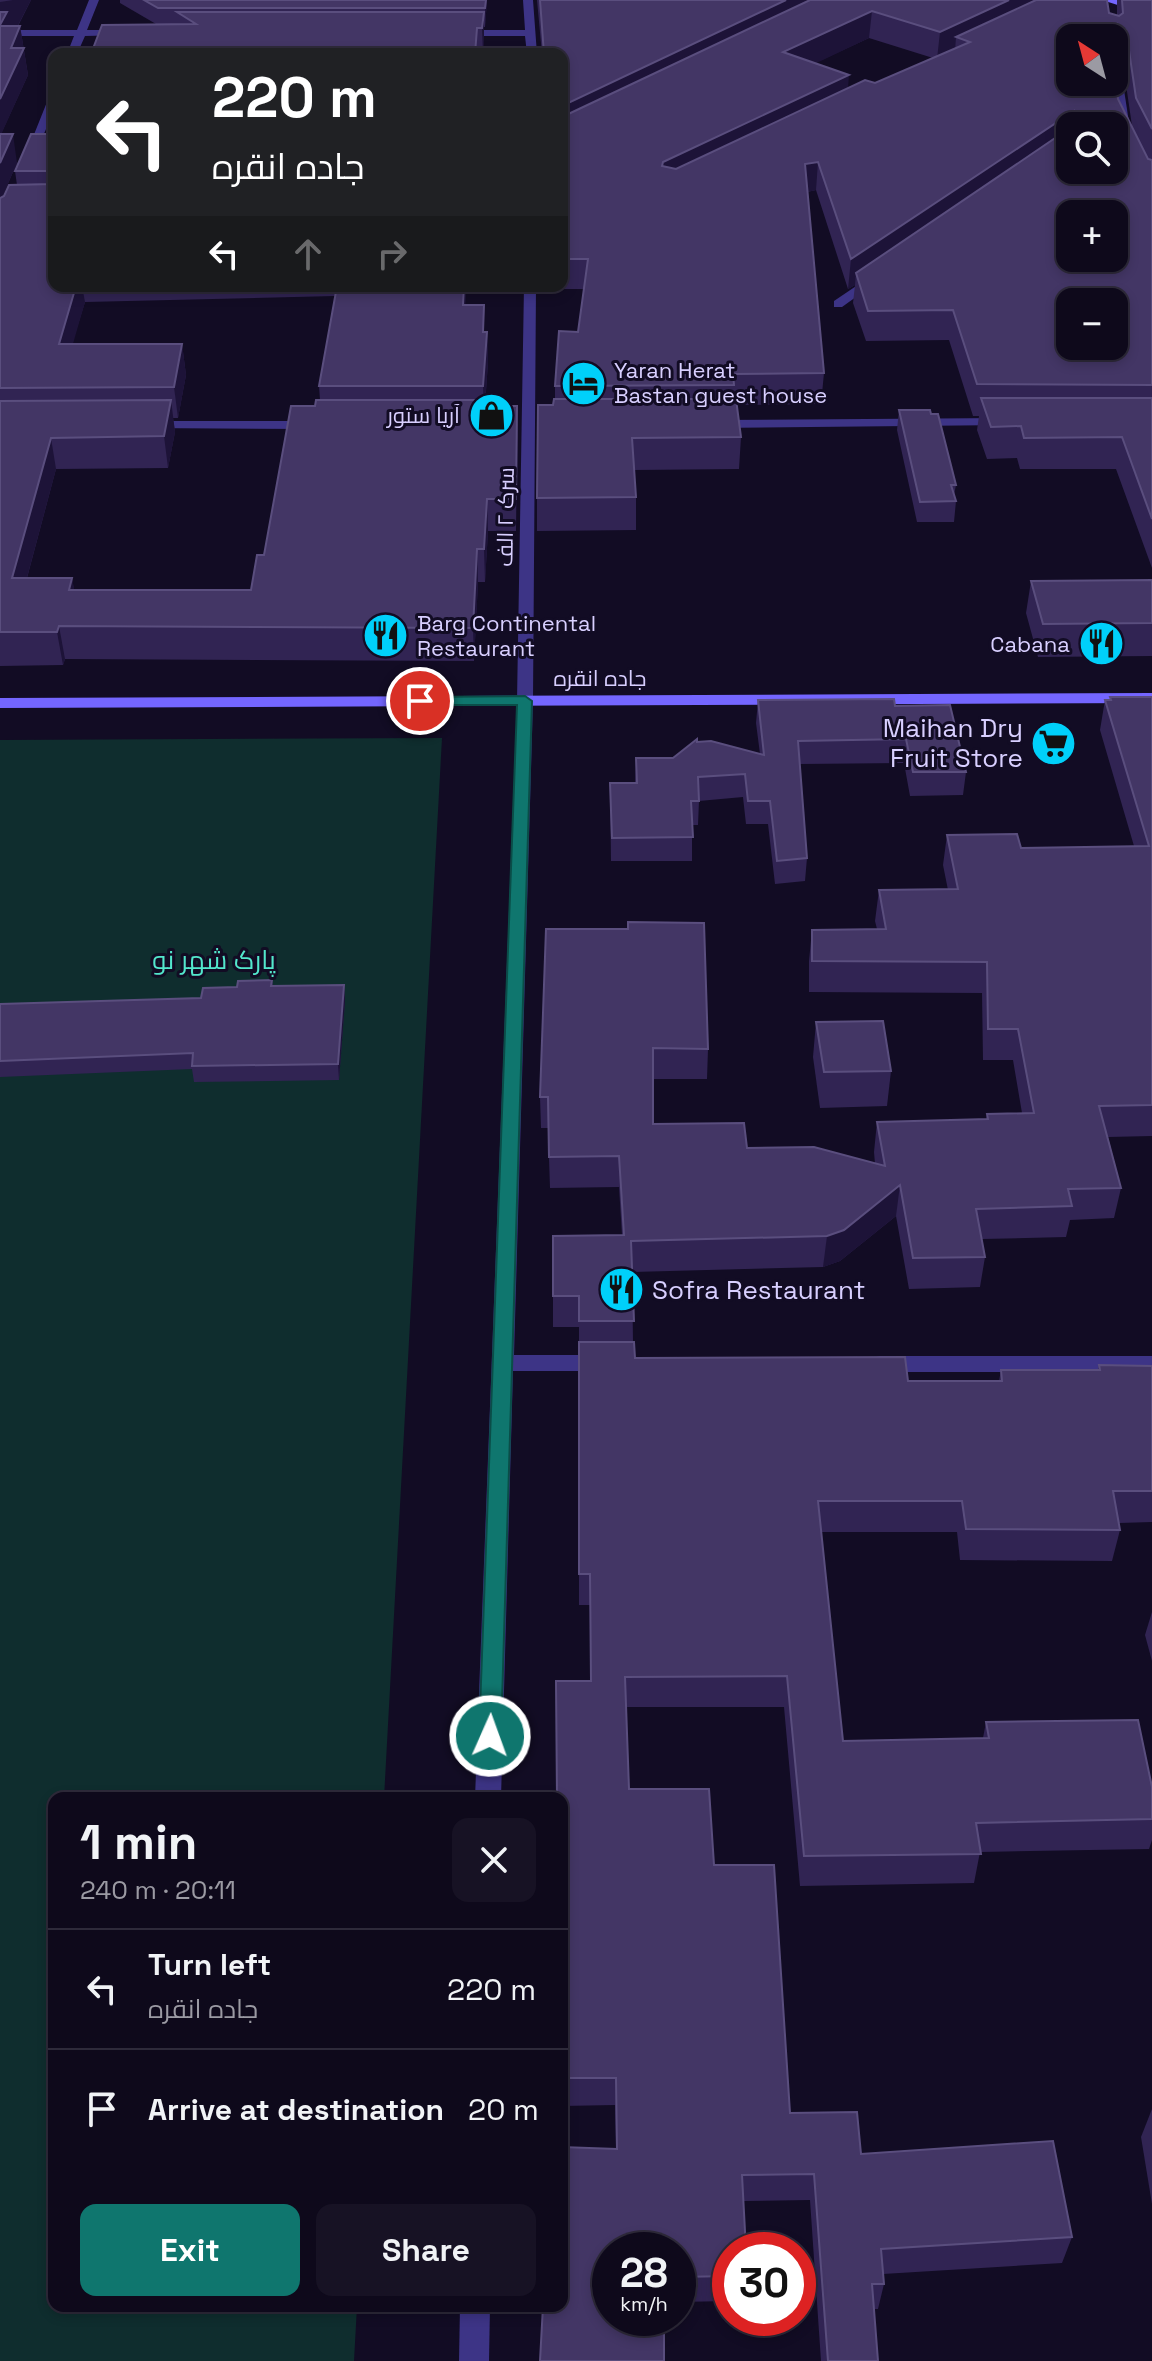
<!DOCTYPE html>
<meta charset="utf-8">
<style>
body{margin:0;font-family:"Space Grotesk",Cairo,sans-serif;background:#171224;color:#f1f3f6;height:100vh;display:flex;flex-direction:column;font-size:30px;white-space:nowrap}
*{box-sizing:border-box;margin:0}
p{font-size:26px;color:#9b9aa3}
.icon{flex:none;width:44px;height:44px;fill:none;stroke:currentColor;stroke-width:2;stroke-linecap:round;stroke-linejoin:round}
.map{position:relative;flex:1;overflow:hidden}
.details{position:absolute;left:48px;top:1792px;width:520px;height:520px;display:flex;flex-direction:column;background:#0e091b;border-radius:16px;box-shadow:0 4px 12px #0003,0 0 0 2px #2e2a3a}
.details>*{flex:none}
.hud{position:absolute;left:48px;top:48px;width:520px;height:244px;border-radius:16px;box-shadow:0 4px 12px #0003,0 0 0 2px #2e2a3a;background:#202124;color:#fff;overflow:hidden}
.needle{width:52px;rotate:324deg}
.fabs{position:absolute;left:1056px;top:24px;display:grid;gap:16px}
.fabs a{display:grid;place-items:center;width:72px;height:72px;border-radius:16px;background:#0e091b;box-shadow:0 4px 12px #0003,0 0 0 2px #2e2a3a;font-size:40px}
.speed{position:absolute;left:592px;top:2232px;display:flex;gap:16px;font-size:40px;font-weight:700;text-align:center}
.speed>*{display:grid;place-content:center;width:104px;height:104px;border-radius:50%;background:#0e091b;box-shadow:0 4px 12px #0003,0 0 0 2px #2e2a3a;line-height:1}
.speed small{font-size:20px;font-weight:400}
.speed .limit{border:12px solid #d22;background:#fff;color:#111}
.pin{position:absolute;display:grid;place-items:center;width:68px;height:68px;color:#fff;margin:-34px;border:4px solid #fff;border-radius:50%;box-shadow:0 2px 8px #0007}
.me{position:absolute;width:88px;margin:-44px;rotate:2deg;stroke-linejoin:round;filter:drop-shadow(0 0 6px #0008)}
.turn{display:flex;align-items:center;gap:28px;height:168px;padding:0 32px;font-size:36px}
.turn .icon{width:104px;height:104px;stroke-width:2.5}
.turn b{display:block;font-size:56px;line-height:68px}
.lanes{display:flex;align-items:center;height:76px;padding:0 32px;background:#0003;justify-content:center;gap:40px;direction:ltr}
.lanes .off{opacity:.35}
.round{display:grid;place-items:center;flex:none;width:84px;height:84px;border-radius:16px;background:#171224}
.summary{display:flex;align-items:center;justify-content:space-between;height:136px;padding:0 32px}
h1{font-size:48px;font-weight:600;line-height:60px}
.cta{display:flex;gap:16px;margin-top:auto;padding:16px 32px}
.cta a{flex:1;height:92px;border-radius:16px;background:#0f766e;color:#fff;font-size:32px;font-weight:600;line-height:92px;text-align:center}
.cta a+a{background:#171224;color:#f1f3f6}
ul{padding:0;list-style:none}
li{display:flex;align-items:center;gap:24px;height:120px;padding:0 32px;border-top:2px solid #2e2a3a}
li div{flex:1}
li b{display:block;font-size:30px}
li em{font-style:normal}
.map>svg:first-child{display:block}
.green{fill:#0f2d2e}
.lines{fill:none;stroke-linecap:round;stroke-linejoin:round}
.minor{fill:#3d3486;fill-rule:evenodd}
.secondary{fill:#7466ff;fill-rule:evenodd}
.wall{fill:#312453;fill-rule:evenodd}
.shaded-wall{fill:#1d1338}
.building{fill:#433665;stroke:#5a4e7e;stroke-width:2;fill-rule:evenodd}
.route{fill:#0f766e;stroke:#0a4d48;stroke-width:2}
.labels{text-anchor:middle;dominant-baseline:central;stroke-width:6;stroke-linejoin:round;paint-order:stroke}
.far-poi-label{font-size:22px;fill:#d8cfff;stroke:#120c24;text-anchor:start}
.far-street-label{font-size:22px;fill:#d8cfff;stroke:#120c24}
.poi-label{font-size:26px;fill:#d8cfff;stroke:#120c24;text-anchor:end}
.park-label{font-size:26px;fill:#53e7cc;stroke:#120c24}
</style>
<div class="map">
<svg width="1152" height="2361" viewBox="0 0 1152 2361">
<rect width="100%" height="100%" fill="#120c24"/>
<polygon class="green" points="442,738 384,1798 54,1798 54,2306 357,2306 354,2361 0,2361 0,740"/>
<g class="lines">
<g class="minor">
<polygon points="89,0 99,0 87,30 124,30 129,33 128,35 85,36 77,54 67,54 74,36 0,36 0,30 77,30"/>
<polygon points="523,0 533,0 537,54 527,54 525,36 460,36 455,33 460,30 525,30"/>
<polygon points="1114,54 1119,57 1130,129 1124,132 1118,129 1112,82"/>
<polygon points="54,94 54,110 33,160 23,162 49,97"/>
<polygon points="871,276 881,279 842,307 834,307 834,301"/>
<polygon points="524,286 536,286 533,701 514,1355 604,1355 612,1357 615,1363 612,1369 604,1371 513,1371 501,1798 475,1798 517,701"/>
<polygon points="1004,418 1011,422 1009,425 712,428 705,424 712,420"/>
<polygon points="148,421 312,421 319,425 312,429 143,428 143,422"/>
<polygon points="880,1356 1152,1356 1152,1372 880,1372 872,1370 869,1364 872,1358"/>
<polygon points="460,2306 490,2306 489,2361 459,2361"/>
</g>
<g class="secondary">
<polygon points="1102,0 1118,0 1152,10 1152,16"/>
<polygon points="1152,693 1152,703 0,708 0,698"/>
</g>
</g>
<g class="wall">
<path d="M0,0H31L18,26H20L28,75L1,134L17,163L2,197L17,185L15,171L54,134V286H466L465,305L485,332H487L488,362L485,406H517L516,531H488L485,582H478L474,661L65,659L63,665L0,666ZM335,296L319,386L320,400L315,406L251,590H74L72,578H27L56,469L168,468L175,432L173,418H178L186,375L182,344H72L85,302Z"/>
<polygon points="120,0 487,0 485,27 484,27 483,54 91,54 156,24 120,3"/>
<path d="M537,0H1107L1109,13L1117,15V0H1152V568L1116,469H1020L1017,458L987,459L977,430L979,416H973L949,340L866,341L853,303L855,285L848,289L816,190L807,192L824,373L821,404L737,405L741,437L739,469L634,470L636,497V530L537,531V498L555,399V386L578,332L584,289H562V54H542ZM869,38L933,58L875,83L848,88L815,63ZM1070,38L1114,51L1122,57L1132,126Z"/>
<polygon points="899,410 956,485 954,495 956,501 954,522 917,522 897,430"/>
<polygon points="1152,580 1152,656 1038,657 1026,613 1031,581"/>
<polygon points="1110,697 1152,697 1152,1136 1108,1137 1121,1188 1114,1218 1070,1220 1066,1237 982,1239 985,1257 980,1287 909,1289 896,1216 840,1261 823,1267 632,1272 633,1342 635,1358 908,1381 999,1381 1001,1370 1098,1370 1099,1365 1152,1366 1152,1522 1119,1523 1120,1530 1112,1561 960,1560 957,1532 821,1532 843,1741 983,1738 986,1722 1152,1787 1152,1840 1149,1849 980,1852 974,1883 800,1886 784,1707 626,1707 629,1789 714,1865 790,2113 861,2154 1072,2237 1062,2263 883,2274 884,2284 878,2309 874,2309 878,2361 821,2361 810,2200 743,2201 730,2250 730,2301 678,2302 678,2250 616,2149 615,2105 562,2106 562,1798 591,1681 590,1605 579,1605 579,1327 553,1327 553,1236 622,1235 619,1187 550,1188 548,1128 541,1128 540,1097 546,929 708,1049 707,1079 653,1079 653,1124 747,1148 875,1164 874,1152 877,1122 986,1119 987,1114 1022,1113 1013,1060 983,1060 982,993 809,992 809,961 812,930 877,929 875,921 879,890 948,890 943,865 947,835 1021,848 1134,846 1100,730 1105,700 1110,700"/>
<polygon points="758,700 895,706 966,772 963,795 910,796 904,763 800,764 807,858 805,881 775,884 768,824 746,824 743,797 699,801 698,825 692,825 692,861 611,861 610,783 635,783 636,758 673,758 697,742 760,754 756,723"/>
<polygon points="272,980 273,986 344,985 345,1001 339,1080 194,1082 192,1069 0,1077 0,1004 201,998 237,987"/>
<polygon points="816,1022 891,1071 887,1106 820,1108 813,1057"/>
<polygon points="1152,1612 1152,1661 1145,1635"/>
<polygon points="1152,2109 1152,2204 1141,2137"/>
</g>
<g class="shaded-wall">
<polygon points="13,0 31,0 17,27 0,31 0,2"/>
<polygon points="486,0 487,0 485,27 485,8"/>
<polygon points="786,0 840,0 562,134 562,106"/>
<polygon points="1009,0 1061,0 970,42 956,37 955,51 937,59 940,32"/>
<polygon points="872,11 869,38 781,80 783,52"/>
<polygon points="484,12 484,39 483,54 482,28"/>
<polygon points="20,26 28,75 0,137 0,99 11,48"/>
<polygon points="849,75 847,102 663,190 662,166 663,162"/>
<polygon points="1074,111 1072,126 1070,126 1070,139 856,273 855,285 848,289 851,259"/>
<polygon points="13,134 17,163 0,202 0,163"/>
<polygon points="818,162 816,190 803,193 805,164"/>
<polygon points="76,286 82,286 85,302 64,375 59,344"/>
<polygon points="464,286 466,286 464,335 463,305"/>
<polygon points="487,332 488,362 484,417 483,386"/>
<polygon points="182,344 186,375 178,418 174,387"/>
<polygon points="171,400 175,432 168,468 164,436"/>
<polygon points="517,406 518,437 516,531 516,499"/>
<polygon points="51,438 56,469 18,611 12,578"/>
<polygon points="487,499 488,531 485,582 484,549"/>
<polygon points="477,549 478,582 474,661 473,628"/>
<polygon points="72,578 78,610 69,590"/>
<polygon points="59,626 65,659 63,665 57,632"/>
<polygon points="344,985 345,1001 339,1080 338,1064"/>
<polygon points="900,1185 896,1216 840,1261 823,1267 827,1236"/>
</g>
<g class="building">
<polygon points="144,0 486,0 485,8 158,8"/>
<polygon points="540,0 786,0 562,106 562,54 544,54"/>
<path d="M810,0H1009L940,32L872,11L783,52L849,75L663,162L662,166L676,169L865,80L875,83L970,42L956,37L1036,0H1107L1109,13L1119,16L1123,13L1122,0H1152V129L1136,98L1126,30L1118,24L1114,49V38H1070V82H1114V62L1118,99L1148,159L1152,160V385L977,384L953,310L868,311L856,273L1070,128V170H1114V126H1073L1076,124L1074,111L851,259L818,162L805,164L824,373L733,374L734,385L555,386L559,331L578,332L588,259H562L564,235H562V117ZM1070,214H1114V258H1070ZM1070,302H1114V346H1070Z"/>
<polygon points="0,12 7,12 0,25"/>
<polygon points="177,12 484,12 482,28 477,28 475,54 91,54 102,25 196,24"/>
<polygon points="0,26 20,26 11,48 24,48 0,99"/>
<polygon points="0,134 13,134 0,163"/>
<polygon points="31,134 54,134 54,286 76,286 59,344 182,344 174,387 0,388 0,198 4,196 9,185 52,184 50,171 15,171"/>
<polygon points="337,286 464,286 463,305 484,305 483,332 487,332 483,386 319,386"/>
<polygon points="981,398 1152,398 1152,519 1122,437 1024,438 1021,426 991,427"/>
<polygon points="554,399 736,399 741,437 632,438 636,497 537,498 538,405 553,405"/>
<polygon points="171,400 164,436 51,438 12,578 72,578 69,590 251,590 257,555 264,555 291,406 315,406 316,400 482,400 482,406 517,406 516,499 487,499 484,549 477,549 473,628 59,626 57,632 0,632 0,401"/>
<polygon points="899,410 930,410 931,414 938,414 956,485 951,485 956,501 920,502"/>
<polygon points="1152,580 1152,623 1043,624 1031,581"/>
<polygon points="1110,697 1152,697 1152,1105 1099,1106 1121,1188 1068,1189 1072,1206 976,1209 985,1257 913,1258 900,1185 844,1230 827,1236 631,1241 634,1321 579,1321 579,1296 553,1296 553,1236 624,1235 619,1156 549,1157 548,1097 540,1097 546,929 628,929 628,922 704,923 708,1049 653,1048 653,1124 744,1123 747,1148 814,1147 885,1166 877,1122 988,1119 987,1114 1034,1113 1018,1029 988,1029 987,962 812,961 812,930 886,929 879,890 958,889 947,835 1017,834 1021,848 1149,846 1105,700 1111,700"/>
<polygon points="894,699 895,706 950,705 966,772 913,772 906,739 798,741 807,858 777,861 770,801 748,801 745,774 698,777 699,801 691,801 693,837 612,838 610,783 637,783 636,758 673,758 697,739 697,742 711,741 764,755 758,700"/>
<polygon points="272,980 271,986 344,985 338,1064 192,1066 193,1053 0,1061 0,1004 201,998 203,988 237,987 238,981"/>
<polygon points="883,1021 891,1071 824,1072 816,1022"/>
<polygon points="579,1342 634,1342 635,1358 905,1357 908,1381 1002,1381 1001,1370 1100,1370 1099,1365 1152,1366 1152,1491 1113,1491 1120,1530 966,1529 962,1501 818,1501 843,1741 989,1738 986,1722 1138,1720 1152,1787 1152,1819 976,1823 981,1854 804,1856 787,1676 625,1677 629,1789 709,1789 714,1865 774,1865 790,2113 857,2112 861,2154 1053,2141 1072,2237 881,2249 884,2284 872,2284 878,2361 828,2361 814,2174 742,2175 746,2250 730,2250 730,2276 678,2277 678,2250 610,2250 610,2318 664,2318 664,2361 540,2361 543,2306 562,2306 562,2147 617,2149 616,2078 562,2078 562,1798 557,1798 556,1681 591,1681 590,1574 579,1574"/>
</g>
<polygon class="route" points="525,696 532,701 501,1736 498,1743 490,1746 482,1743 479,1736 517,705 420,705 413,701 420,697"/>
<defs>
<symbol id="hotel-disc" viewBox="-11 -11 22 22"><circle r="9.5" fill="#00d0fa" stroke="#120c24"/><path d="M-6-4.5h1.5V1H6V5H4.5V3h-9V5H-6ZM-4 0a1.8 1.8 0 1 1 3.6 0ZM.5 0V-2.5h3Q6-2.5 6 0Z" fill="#111"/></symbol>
<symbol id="shop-disc" viewBox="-11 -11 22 22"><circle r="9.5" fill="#00d0fa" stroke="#120c24"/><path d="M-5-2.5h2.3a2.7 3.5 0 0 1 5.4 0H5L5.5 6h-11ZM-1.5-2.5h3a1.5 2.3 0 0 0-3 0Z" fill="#111"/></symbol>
<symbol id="restaurant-disc" viewBox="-11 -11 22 22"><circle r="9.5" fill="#00d0fa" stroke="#120c24"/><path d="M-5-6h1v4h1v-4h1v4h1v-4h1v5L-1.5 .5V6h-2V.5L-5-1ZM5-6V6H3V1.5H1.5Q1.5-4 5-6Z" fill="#111"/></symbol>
<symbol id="supermarket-disc" viewBox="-11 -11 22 22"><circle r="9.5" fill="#00d0fa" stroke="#120c24"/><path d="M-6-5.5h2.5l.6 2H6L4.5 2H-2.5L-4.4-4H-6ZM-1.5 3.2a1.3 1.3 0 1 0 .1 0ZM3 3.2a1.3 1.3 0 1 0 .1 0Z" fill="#111"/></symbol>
</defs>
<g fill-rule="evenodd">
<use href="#hotel-disc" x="558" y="358" width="51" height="51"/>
<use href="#shop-disc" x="466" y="390" width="51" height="51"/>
<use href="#restaurant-disc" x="360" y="610" width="51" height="51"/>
<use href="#restaurant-disc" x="1076" y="618" width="51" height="51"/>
<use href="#supermarket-disc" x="1028" y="718" width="51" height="51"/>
<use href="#restaurant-disc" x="596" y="1264" width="51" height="51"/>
</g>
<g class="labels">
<g class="far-poi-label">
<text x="614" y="370">Yaran Herat<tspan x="614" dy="25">Bastan guest house</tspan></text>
<text x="460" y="415" text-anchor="end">آریا ستور</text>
<text x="417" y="623">Barg Continental<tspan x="417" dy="25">Restaurant</tspan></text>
<text x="1070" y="644" text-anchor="end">Cabana</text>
</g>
<g class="far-street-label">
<text transform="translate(505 517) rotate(-89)">سرک ۲ الف</text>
<text x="600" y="678">جاده انقره</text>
</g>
<g class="poi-label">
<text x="1023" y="728">Maihan Dry<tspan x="1023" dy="30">Fruit Store</tspan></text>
<text x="652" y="1290" text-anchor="start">Sofra Restaurant</text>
</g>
<g class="park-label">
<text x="214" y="960">پارک شهر نو</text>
</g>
</g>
</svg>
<div class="fabs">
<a><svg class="needle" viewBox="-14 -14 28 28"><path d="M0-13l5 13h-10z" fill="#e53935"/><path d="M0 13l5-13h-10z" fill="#9b9aa3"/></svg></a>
<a><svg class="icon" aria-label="search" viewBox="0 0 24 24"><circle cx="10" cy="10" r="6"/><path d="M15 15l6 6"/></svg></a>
<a>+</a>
<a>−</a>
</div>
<div class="speed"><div>28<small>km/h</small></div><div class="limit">30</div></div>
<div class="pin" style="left:420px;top:701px;background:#d93025"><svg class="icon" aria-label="arrive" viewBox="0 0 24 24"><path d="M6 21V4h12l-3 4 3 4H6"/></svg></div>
<svg class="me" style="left:490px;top:1736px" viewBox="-20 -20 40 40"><circle r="17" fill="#0f766e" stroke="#fff" stroke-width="3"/><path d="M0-11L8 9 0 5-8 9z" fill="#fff"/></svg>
<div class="hud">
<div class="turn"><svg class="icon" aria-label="left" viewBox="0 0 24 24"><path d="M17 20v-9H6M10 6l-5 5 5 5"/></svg><div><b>220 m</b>جاده انقره</div></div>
<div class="lanes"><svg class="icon" aria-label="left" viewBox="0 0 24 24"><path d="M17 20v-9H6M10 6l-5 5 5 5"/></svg><svg class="icon off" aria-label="ahead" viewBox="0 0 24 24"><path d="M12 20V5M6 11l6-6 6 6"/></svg><svg class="icon off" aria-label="right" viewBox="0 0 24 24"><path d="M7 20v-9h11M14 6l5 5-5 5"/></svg></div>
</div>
<section class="details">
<div class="summary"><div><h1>1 min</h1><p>240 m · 20:11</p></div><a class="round"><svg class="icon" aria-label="close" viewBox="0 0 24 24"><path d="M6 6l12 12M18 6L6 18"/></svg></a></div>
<ul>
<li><svg class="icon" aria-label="left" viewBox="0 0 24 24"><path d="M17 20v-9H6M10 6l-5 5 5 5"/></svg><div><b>Turn left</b><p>جاده انقره</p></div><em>220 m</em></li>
<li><svg class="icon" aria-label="arrive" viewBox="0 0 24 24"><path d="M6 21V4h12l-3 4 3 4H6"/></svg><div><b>Arrive at destination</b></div><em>20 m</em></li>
</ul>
<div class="cta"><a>Exit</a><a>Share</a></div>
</section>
</div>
